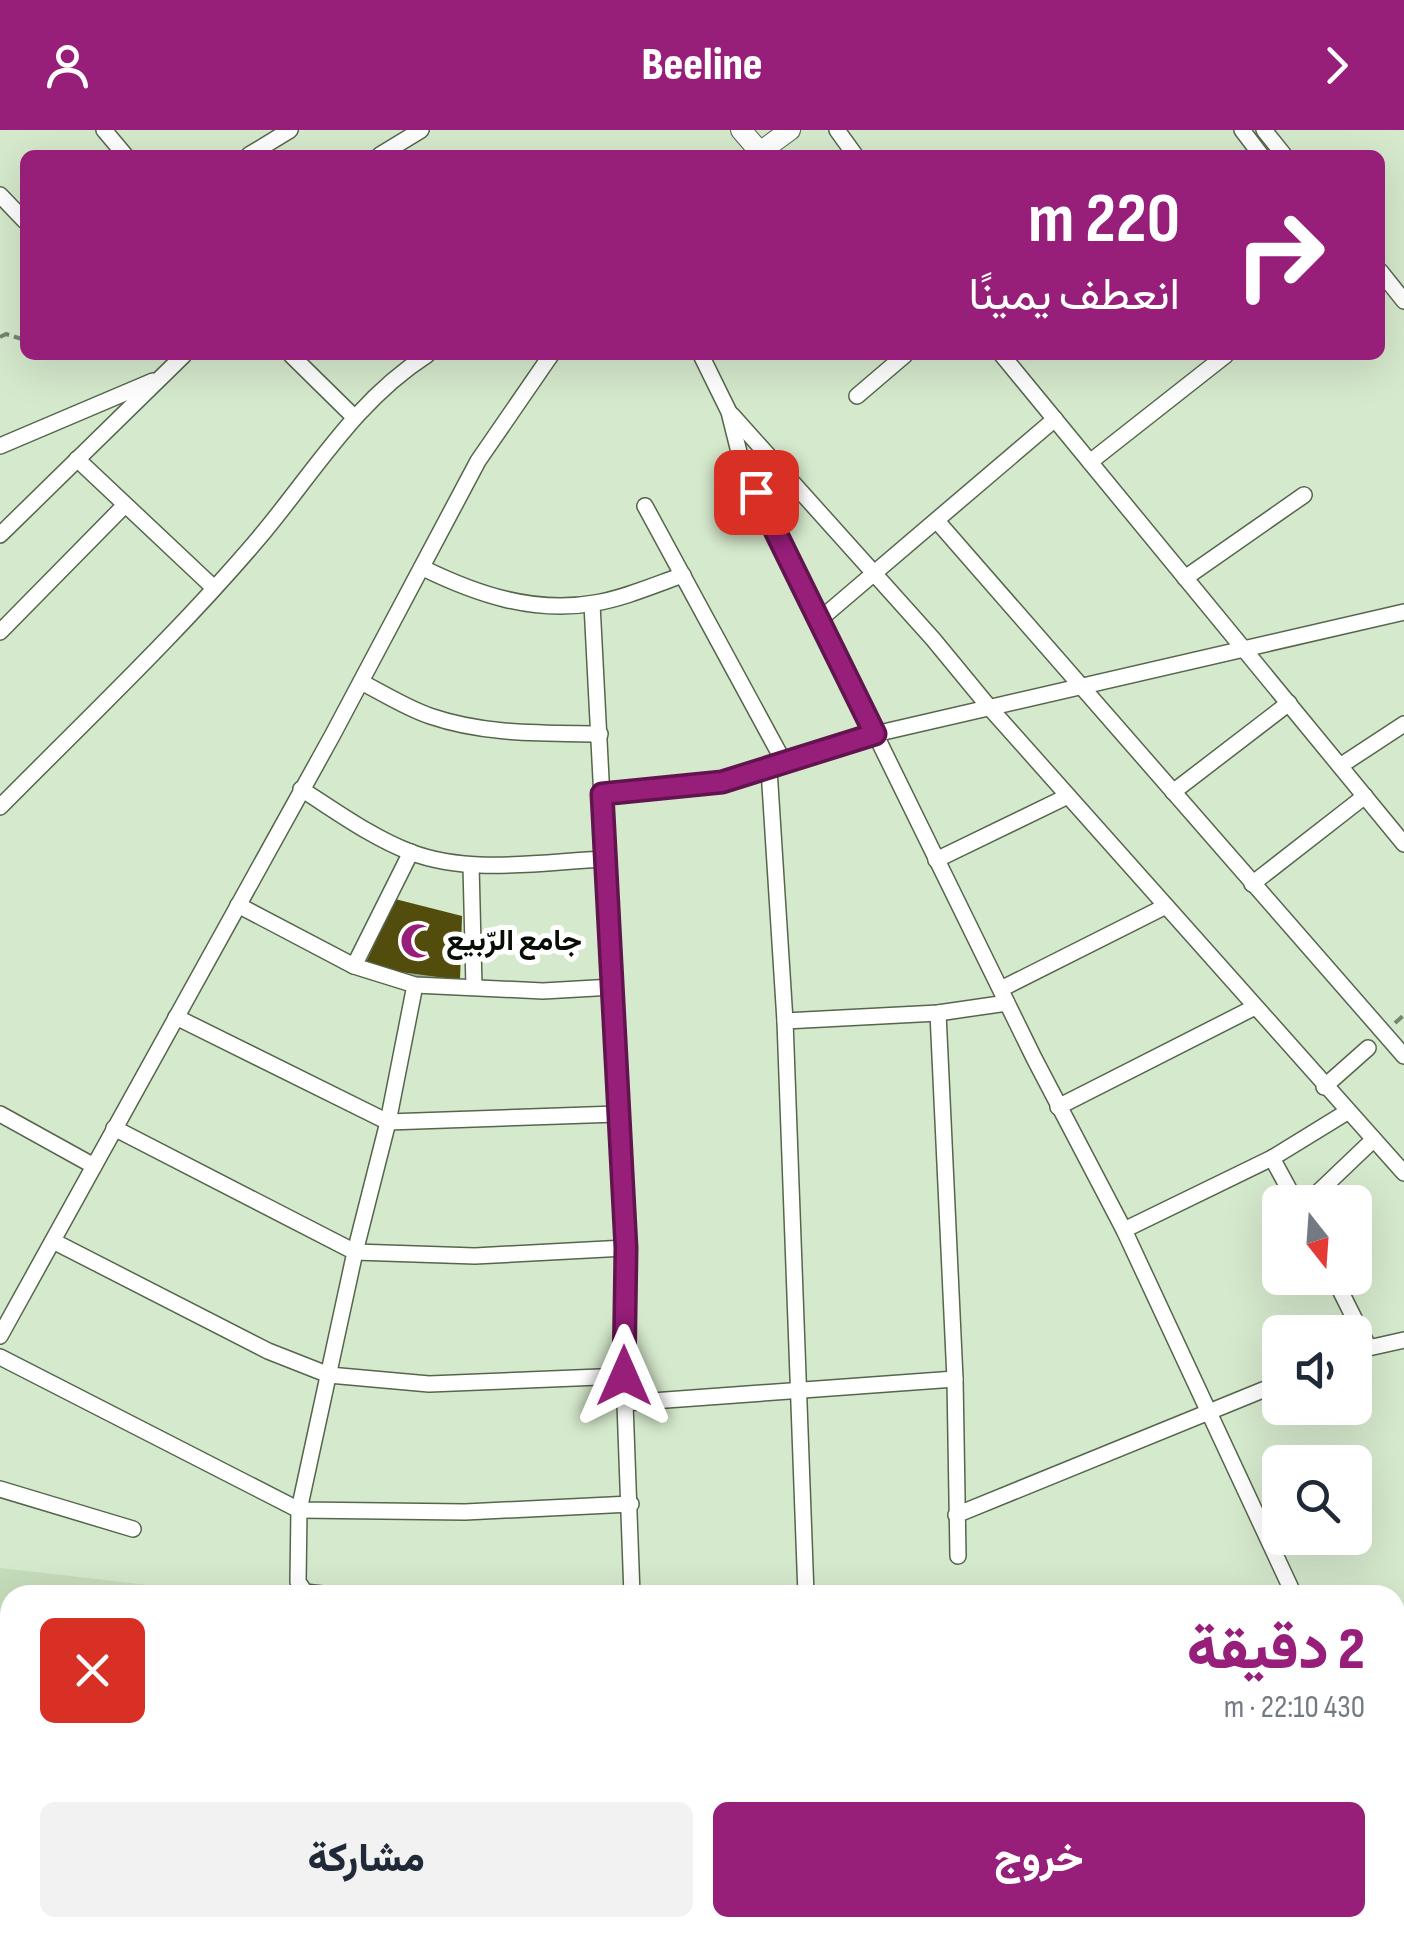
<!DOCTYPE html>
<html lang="ar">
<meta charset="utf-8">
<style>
body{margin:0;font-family:"Sofia Sans Condensed",Vazirmatn,sans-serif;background:#f2f2f3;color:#1f2937;direction:rtl;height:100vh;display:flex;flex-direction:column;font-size:38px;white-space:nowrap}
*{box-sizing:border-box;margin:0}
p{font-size:32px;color:#747a83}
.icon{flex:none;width:55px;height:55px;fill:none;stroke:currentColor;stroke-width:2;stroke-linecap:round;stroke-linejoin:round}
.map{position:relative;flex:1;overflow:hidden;direction:ltr}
.details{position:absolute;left:0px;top:1455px;width:1405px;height:352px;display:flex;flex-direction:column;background:#fff;border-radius:30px 30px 0 0;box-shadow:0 10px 40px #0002;direction:rtl}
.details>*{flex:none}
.hud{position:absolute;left:20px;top:20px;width:1365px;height:210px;border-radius:15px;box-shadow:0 10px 40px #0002;direction:rtl;background:#971e79;color:#fff;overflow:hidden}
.needle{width:65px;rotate:163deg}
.buttons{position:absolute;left:1262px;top:1055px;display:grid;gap:20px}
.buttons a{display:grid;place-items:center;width:110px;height:110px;border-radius:15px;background:#fff;box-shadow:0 10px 40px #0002;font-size:50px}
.pin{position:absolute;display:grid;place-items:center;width:85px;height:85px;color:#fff;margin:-42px;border-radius:20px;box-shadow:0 5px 15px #0006}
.me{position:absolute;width:110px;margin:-55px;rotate:0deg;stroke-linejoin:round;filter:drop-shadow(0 0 8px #0008)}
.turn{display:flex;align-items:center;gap:35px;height:210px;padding:0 40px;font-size:45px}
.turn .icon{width:130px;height:130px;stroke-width:2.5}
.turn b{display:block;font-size:70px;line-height:85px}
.round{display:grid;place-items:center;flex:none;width:105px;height:105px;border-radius:15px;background:#f2f2f3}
.summary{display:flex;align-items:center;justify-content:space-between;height:170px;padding:0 40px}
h1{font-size:60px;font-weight:800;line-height:75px;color:#971e79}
.cta{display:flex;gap:20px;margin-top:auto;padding:20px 40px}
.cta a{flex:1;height:115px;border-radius:15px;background:#971e79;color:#fff;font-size:40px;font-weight:800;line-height:115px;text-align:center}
.cta a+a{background:#f2f2f3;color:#1f2937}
header{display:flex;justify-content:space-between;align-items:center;height:130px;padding:0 40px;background:#971e79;color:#fff;font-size:45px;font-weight:800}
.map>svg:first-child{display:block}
.built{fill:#c5dcb9}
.building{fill:#534d0b;filter:url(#shadow)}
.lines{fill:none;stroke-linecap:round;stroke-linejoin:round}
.minor-casing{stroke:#55664d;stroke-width:18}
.tertiary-casing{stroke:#55664d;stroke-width:22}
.path{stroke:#778470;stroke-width:4;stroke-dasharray:10 5;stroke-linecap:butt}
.minor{stroke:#fff;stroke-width:15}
.tertiary{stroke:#fff;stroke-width:20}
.route-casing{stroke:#62144f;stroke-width:25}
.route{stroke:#971e79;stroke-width:18}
.labels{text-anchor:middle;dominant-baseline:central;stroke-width:10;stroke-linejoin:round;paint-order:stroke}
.poi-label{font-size:30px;font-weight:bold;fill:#080e05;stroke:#fff;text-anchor:start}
</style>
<header><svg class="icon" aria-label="forward" viewBox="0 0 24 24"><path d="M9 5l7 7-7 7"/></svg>Beeline<svg class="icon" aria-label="person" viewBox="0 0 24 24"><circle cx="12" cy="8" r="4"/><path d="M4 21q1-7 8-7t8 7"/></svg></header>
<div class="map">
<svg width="1404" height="1807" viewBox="0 0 1404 1807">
<defs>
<filter id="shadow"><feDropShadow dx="-6" dy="6" stdDeviation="2.5" flood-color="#0004"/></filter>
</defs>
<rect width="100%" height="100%" fill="#d5e9cc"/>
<polygon class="built" points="0,1438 236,1465 10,1465 10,1798 1395,1798 1395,1771 1404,1775 1404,1807 0,1807"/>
<polygon class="building" points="395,769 462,786 460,850 364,837"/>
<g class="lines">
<defs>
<g id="minor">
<polyline points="104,0 125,25"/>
<polyline points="837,0 855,25"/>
<polyline points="1242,0 1261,25"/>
<polyline points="1264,0 1284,25"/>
<polyline points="249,25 290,0"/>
<polyline points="380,25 421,0"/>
<polyline points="0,65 25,91"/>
<polyline points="1380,141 1404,171"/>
<polyline points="291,225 353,286"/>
<polyline points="701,225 729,282 741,330 1034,928 1124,1100 1294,1465"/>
<polyline points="1002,225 1404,714"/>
<polyline points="857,266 905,225"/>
<polyline points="732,285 933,509 989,577 1404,1043"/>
<polyline points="0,316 153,251"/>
<polyline points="77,329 214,458"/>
<polyline points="1090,332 1226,225"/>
<polyline points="645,376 785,634"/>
<polyline points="937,391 1404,926"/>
<polyline points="0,405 184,225"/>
<path d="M423,438C476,464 534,484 595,473C625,468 654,455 683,445"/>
<polyline points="1185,448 1304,365"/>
<polyline points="592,474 625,1118 624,1246 632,1465"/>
<polyline points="818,491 1055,289"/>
<polyline points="0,502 124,376"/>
<path d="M361,552C383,563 406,578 430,586C485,605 543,603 600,604"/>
<polyline points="1340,636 1404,594"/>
<polyline points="769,639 785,891 806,1465"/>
<path d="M301,659C336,681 371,707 410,722C470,745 541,732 604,729"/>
<polyline points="1173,662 1289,573"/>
<polyline points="602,664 722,652 875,604 1404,482"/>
<path d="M0,677C87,589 178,503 258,409C313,344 354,272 427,225"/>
<polyline points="936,730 1068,666"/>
<polyline points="471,735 474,857"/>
<polyline points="1252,754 1365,666"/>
<polyline points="238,775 354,836 415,855 543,861 613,857"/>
<polyline points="354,836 411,722"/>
<polyline points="1001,859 1166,776"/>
<polyline points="938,883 955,1249 958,1426"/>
<polyline points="176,887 388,992 617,984"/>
<polyline points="785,891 938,883 1007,873"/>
<polyline points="1324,957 1368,918"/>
<polyline points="1058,977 1255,877"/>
<polyline points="0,984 94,1036"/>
<polyline points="114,998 355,1122 475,1126 625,1118"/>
<polyline points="1272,1028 1296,1072"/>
<polyline points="1308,1072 1373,1010"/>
<polyline points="1124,1100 1272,1028 1347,982"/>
<polyline points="53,1111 268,1221 329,1245 429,1254 624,1246"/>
<polyline points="1334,1148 1368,1216"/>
<polyline points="0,1206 332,606 478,331 551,225"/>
<polyline points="1355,1221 1404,1210"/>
<polyline points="0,1227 299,1380 465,1382 631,1374"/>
<polyline points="625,1273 955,1249"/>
<polyline points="0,1359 133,1399"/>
<polyline points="956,1385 1280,1253"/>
<polyline points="331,1465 305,1462 298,1452 299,1380 355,1122 388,992 415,855"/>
<polyline points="0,1624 10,1627"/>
<polyline points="0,1655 10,1658"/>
<polyline points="1395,1681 1404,1700"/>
<polyline points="391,1798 417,1807"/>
<polyline points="517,1798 545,1807"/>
<polyline points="585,1807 589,1798"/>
</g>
<polyline id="tertiary" points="741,0 760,22 790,0"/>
</defs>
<use href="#minor" class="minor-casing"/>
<use href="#tertiary" class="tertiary-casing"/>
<g class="path">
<polyline points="0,207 6,204 25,210"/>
<polyline points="1395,893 1404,885"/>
</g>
<use href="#minor" class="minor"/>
<use href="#tertiary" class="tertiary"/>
</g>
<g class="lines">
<defs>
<polyline id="route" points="624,1246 626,1118 602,664 722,652 875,604 756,362"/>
</defs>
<use href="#route" class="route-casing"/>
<use href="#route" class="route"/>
</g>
<defs>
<symbol id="mosque-bare" viewBox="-9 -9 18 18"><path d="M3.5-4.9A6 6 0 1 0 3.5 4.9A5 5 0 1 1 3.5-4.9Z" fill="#971e79" stroke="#fff" stroke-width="2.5" paint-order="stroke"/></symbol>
</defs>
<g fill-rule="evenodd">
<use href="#mosque-bare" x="393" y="786" width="50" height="50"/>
</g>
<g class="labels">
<g class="poi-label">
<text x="446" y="811">جامع الرّبيع</text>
</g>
</g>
</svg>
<div class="buttons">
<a><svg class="needle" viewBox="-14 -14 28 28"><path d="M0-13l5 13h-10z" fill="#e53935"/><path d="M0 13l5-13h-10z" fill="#747a83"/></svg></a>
<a><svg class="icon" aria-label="sound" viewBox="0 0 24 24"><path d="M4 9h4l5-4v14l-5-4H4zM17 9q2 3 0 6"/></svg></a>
<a><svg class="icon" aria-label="search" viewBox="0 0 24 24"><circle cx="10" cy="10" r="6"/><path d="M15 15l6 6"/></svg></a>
</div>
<div class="pin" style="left:756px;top:362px;background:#d93025"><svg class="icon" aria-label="arrive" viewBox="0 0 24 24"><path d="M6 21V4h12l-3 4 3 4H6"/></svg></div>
<svg class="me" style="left:624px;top:1246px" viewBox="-20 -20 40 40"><path d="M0-17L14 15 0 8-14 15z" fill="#971e79" stroke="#fff" stroke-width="4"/></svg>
<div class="hud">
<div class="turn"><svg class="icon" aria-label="right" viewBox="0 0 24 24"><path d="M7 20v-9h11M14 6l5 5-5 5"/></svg><div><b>220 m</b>انعطف يمينًا</div></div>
</div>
<section class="details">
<div class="summary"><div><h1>2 دقيقة</h1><p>430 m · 22:10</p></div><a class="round" style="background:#d93025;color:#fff"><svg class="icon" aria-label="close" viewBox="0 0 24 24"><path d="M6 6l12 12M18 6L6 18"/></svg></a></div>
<div class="cta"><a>خروج</a><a>مشاركة</a></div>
</section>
</div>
